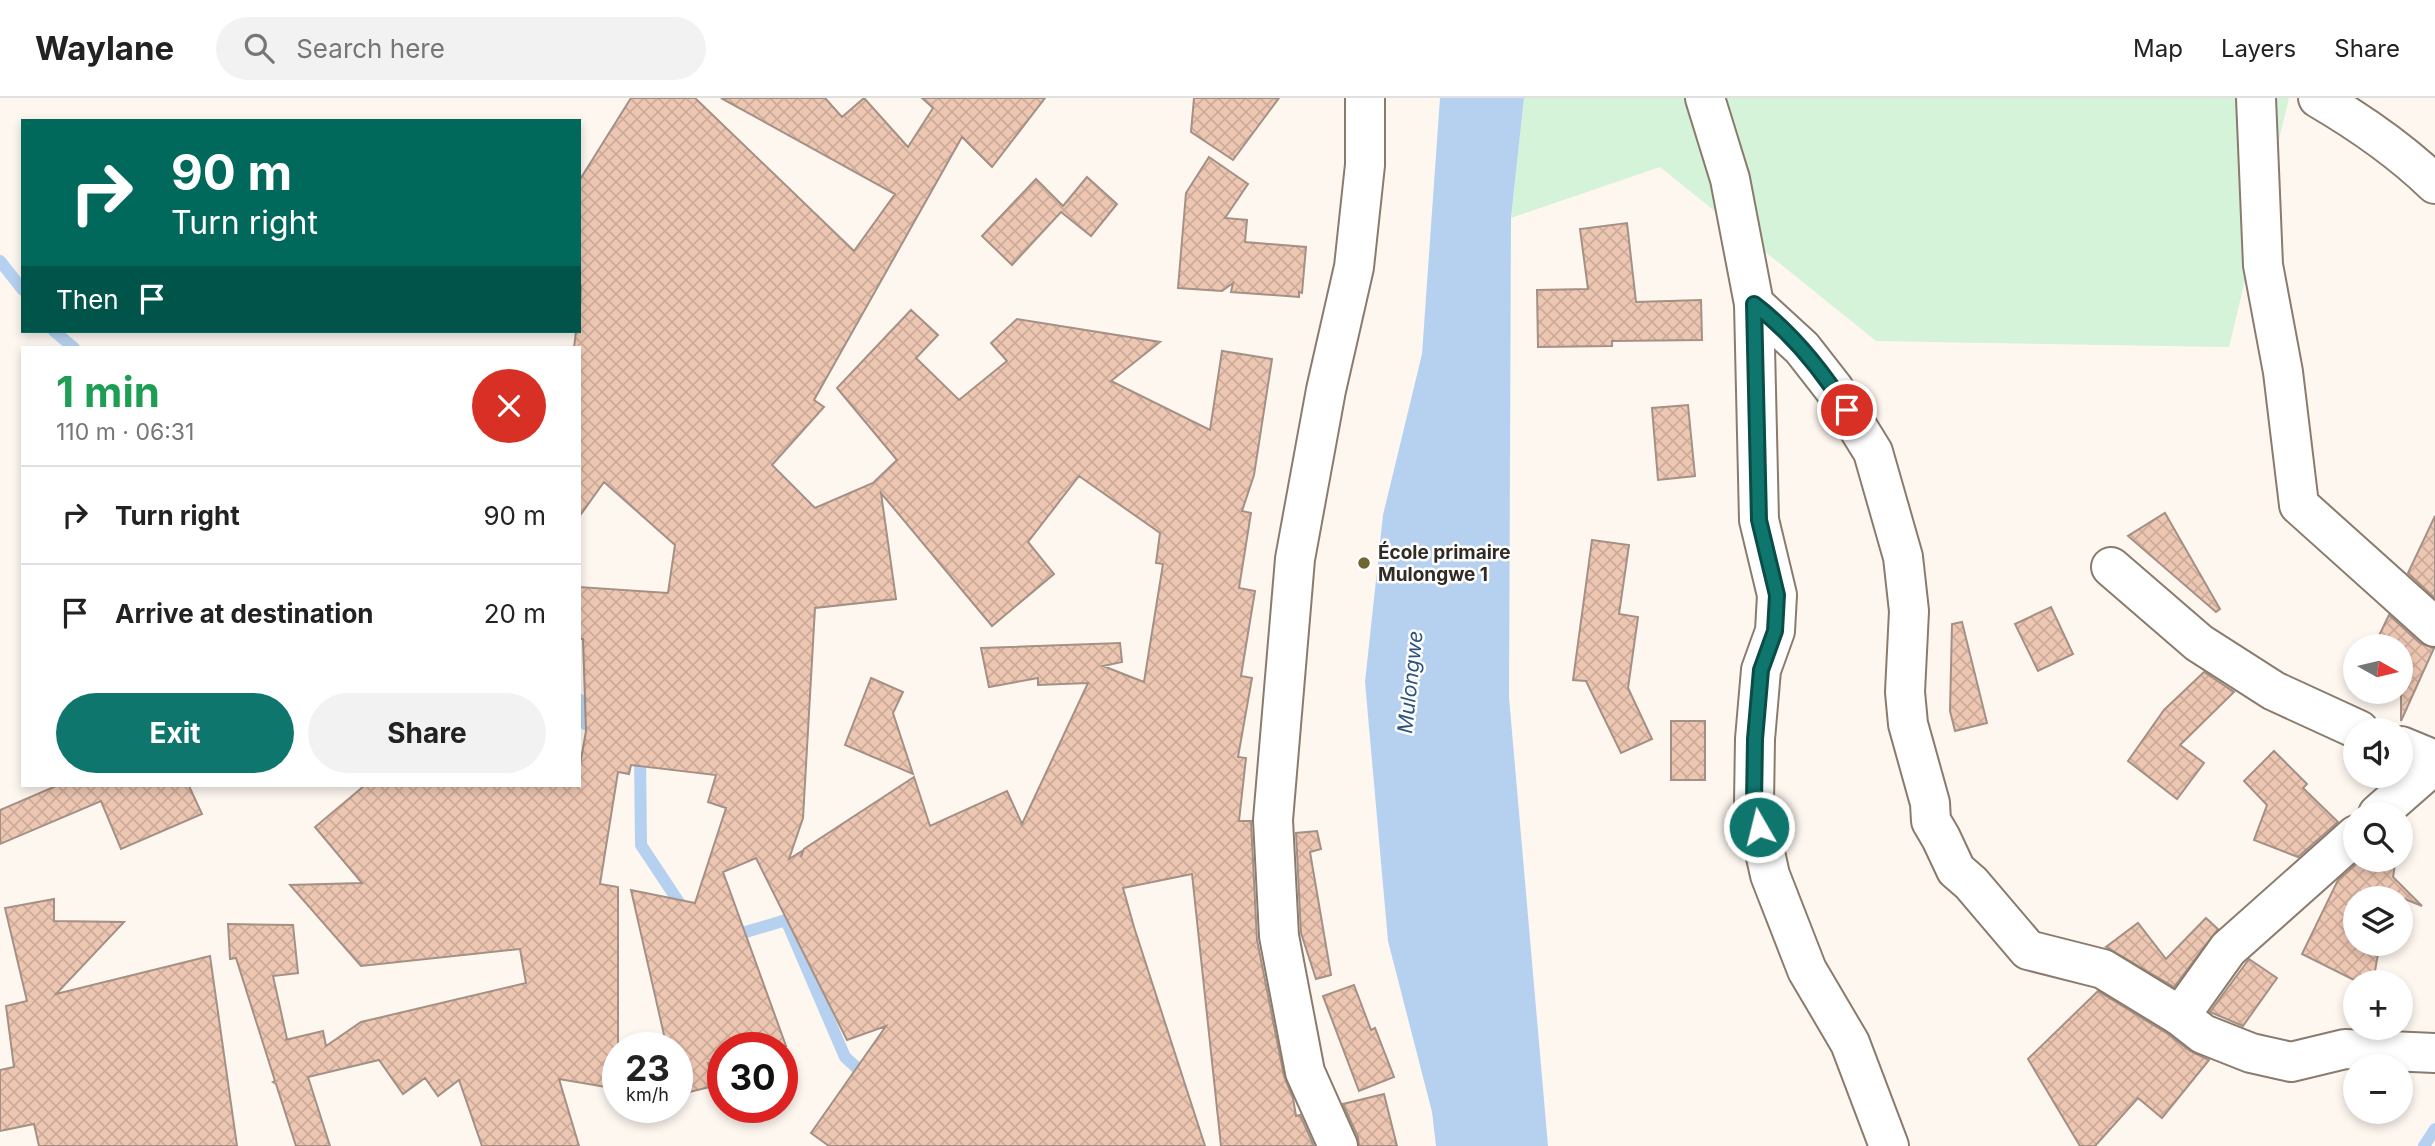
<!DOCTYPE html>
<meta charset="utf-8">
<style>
body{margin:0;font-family:Inter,sans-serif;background:#f2f2f2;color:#222;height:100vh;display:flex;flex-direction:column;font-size:26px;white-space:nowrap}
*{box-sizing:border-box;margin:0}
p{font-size:23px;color:#767676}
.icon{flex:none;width:38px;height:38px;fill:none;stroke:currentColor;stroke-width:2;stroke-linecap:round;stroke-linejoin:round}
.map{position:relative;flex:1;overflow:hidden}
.drawer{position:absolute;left:21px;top:248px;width:560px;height:441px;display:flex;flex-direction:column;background:#fff;border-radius:0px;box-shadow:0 4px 10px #0003}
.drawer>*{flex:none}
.hud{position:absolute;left:21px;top:21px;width:560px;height:214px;border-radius:0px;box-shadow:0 4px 10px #0003;background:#00695c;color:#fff;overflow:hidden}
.needle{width:46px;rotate:98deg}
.controls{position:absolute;left:2343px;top:536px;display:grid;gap:14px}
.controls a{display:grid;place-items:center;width:70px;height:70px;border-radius:50%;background:#fff;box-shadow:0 4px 10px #0003;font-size:35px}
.speed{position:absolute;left:602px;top:934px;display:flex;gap:14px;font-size:35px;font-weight:700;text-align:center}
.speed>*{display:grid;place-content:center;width:91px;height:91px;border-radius:50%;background:#fff;box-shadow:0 4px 10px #0003;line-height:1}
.speed small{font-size:18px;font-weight:400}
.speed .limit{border:10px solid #d22;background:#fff;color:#111}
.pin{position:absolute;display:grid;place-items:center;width:60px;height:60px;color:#fff;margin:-30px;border:4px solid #fff;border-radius:50%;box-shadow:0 2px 7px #0007}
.me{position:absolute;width:77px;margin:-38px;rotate:352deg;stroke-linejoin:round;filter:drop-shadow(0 0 5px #0008)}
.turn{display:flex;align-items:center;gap:24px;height:147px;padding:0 35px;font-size:32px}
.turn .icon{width:91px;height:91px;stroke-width:2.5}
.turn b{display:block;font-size:49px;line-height:60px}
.then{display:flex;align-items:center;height:66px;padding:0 35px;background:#0003;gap:14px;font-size:26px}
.round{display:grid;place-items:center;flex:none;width:74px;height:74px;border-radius:37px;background:#f2f2f2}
.head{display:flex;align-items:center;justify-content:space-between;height:119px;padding:0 35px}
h1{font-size:42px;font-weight:700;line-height:52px;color:#1e9e55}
.action{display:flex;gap:14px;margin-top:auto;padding:14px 35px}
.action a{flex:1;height:80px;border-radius:42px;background:#0f766e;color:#fff;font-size:28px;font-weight:700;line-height:80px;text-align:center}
.action a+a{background:#f2f2f2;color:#222}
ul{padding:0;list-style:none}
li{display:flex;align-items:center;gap:21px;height:98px;padding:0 35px;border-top:2px solid #e0e0e0}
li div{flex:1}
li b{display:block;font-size:26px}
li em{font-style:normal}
header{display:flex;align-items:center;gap:42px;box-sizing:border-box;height:98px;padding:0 35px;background:#fff;border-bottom:2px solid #e0e0e0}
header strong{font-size:33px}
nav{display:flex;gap:38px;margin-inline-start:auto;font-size:24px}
.search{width:490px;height:63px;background:#f2f2f2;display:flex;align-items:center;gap:18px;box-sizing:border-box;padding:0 24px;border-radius:38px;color:#767676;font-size:26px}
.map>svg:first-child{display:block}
.green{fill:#d4f3d9}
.water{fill:#b6d1f0}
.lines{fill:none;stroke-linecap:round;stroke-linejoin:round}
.stream{stroke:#b6d1f0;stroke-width:12}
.building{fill:url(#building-cross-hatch);stroke:#a49085;stroke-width:2;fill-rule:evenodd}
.minor-casing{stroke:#8a7b6c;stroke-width:42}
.minor{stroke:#fff;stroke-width:38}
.route-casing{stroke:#0a4d48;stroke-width:18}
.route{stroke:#0f766e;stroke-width:12}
.poi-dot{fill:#716633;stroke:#fff;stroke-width:2.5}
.labels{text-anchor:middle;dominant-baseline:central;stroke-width:5;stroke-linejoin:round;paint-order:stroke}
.poi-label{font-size:19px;font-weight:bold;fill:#312b25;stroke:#fff;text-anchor:start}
.water-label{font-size:21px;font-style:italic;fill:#2c537d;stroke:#fff}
</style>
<header>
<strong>Waylane</strong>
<div class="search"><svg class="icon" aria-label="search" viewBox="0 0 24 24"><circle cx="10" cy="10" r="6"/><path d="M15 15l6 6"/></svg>Search here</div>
<nav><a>Map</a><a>Layers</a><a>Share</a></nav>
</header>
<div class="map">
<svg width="2435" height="1048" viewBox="0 0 2435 1048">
<defs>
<pattern id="building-cross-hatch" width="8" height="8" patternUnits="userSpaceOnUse" patternTransform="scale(1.75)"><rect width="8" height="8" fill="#eec7b3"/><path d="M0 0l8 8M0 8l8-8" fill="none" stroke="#cdab9a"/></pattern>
</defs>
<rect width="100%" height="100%" fill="#fef7f0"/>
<polygon class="green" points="1524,0 2289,0 2229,249 1876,243 1660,69 1511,120"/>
<polygon class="water" points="1440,0 1524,0 1511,120 1509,599 1548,1048 1436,1048 1432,1014 1388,843 1365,584 1383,417 1422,256"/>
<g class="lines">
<g class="stream">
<polyline points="0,163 23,192"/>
<polyline points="54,233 74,250"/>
<polyline points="579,601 585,626 599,633"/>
<polyline points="640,654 641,747 686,815"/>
<polyline points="729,839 786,822 845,959 869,981"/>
<polyline points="2424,1048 2435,1031"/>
</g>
</g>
<g class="building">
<path d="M631,0H695L854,153L895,96L721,0H825L842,19L864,0L908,49L933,10L922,0H1045L992,69L962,39L814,302L824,309L772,367L815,410L873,385L897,362L837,290L911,212L938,237L916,260L959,302L1007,263L991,245L1017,221L1160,244L1111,283L1210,332L1222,253L1272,261L1254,377L1242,413L1251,415L1239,490L1255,493L1241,578L1252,580L1238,659L1246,660L1239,723H1251L1257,842L1284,978L1293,1000L1296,1018L1300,1017L1314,1048H1221L1192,776L1123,790L1134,829L1205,1048H829L811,1035L886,928L847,942L756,760L723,774L786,948L723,950V962L708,965L714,988L677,997V950H667L631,792L695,805L726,710L708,704L716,677L631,667L629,676L618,674L600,786L618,789V991L559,981L579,1048H482L459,982L438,998L425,980L403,996L379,962L308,979L330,1048H296L276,986L273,984L275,983L236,860L230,861L228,826L293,827L298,875L273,878L287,941L285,942L323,933L326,948L361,924L526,885L520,851L361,868L290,787L362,785L315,729L364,688H579V673L586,633L583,541H579V489L668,495L675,447L604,384L579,419V250H574L576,233H579L581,188L579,186V83ZM1079,378L1160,435L1156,465L1163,466L1144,584L1103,568L1122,564L1120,545L981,550L989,589L1038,580V587L1088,585L1022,726L1007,693L930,728L914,679L804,751L801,759L802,753L789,761L803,720L815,510L896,501L881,395L992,528L1054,476L1028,444Z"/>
<polygon points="1194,0 1279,0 1233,62 1191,34"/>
<polygon points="1209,59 1248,86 1225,120 1247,122 1245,144 1306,149 1302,195 1299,194 1299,199 1231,194 1233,185 1222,193 1178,190 1186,95"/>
<polygon points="1087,79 1117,106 1091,138 1061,114 1012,167 982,138 1036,81 1063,108"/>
<polygon points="1627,125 1636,204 1701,202 1702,242 1612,243 1612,248 1538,249 1537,192 1588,191 1580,131"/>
<polygon points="1688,307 1695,378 1658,382 1652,310"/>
<polygon points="2165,415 2220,511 2216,514 2128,438"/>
<polygon points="2435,418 2435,500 2408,475"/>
<polygon points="1592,442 1629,447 1619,516 1638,519 1628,590 1652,641 1621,655 1586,583 1573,582"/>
<polygon points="2051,509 2073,556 2038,573 2015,526"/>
<polygon points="2389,517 2420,545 2434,550 2401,623 2401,548 2374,548"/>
<polygon points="1962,524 1987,625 1955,633 1950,613 1952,526"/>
<polygon points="2204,574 2234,594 2180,647 2204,665 2177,701 2128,663 2164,612"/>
<polygon points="871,580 903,594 893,615 913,676 845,647"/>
<rect x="1671" y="623" width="34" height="59"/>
<polygon points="2274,653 2307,686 2303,690 2338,724 2298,759 2254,742 2267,707 2244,683"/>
<polygon points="56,688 189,688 202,716 121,751 101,703 0,746 0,712"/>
<polygon points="1317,733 1321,751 1310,754 1331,877 1316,881 1301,835 1296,735"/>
<polygon points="2362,761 2396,761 2393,779 2422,808 2390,795 2389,800 2356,800 2356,845 2380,845 2373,884 2358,884 2302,856 2338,782"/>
<polygon points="54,801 54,823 124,824 56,896 210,858 237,1048 39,1048 34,1026 0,1033 0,972 14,969 6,908 27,903 5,810"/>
<polygon points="2206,820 2218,831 2174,889 2106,849 2138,825 2166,861"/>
<polygon points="2249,861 2277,880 2243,928 2210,914"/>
<polygon points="1354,887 1371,932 1375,930 1394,979 1359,993 1323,898"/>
<polygon points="2098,893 2168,936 2190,953 2209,962 2162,1020 2138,1000 2095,1048 2080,1048 2028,961"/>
<polygon points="1384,996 1397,1048 1359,1048 1358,1039 1343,1006"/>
</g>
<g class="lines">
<defs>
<g id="minor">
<polyline points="1705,0 1730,81 1754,206 1759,422 1777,497 1775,533 1761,572 1755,641 1754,705 1770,777 1807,872 1850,945 1889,1048"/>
<polyline points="2256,0 2263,167 2283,274 2299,407 2435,529"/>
<path d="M2318,0C2359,24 2401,53 2435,86"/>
<polyline points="1754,206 1802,250 1834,291 1873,354 1903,459 1909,513 1905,594 1908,626 1930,705 1931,723 1941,740 1956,772 1971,785 2028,852 2103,871 2180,918 2203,936 2251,955 2291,964 2345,951 2435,955"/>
<polyline points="2111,469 2199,545 2274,593 2359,632"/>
<polyline points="2401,648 2435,662"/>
<polyline points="2378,716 2435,666"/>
<polyline points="2180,918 2228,851 2356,737"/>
<polyline points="1338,1048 1305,974 1279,838 1273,722 1295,461 1326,292 1354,169 1365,67 1365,0"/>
</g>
</defs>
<use href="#minor" class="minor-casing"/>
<use href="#minor" class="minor"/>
</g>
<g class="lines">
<defs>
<path id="route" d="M1759,729L1754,705L1755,641L1761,572L1775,533L1777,497L1759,422L1754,206C1792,235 1822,272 1847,312"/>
</defs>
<use href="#route" class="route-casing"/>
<use href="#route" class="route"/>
</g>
<circle class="poi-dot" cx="1364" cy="465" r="7"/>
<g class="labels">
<g class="poi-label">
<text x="1378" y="454">École primaire<tspan x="1378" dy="22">Mulongwe 1</tspan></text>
</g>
<g class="water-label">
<text transform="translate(1410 584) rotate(-84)">Mulongwe</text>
</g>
</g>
</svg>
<div class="controls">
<a><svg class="needle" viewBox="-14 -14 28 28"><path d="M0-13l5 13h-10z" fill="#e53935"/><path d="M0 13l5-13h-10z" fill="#767676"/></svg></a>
<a><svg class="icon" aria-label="sound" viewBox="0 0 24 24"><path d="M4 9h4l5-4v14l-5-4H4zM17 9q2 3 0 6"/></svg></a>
<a><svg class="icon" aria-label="search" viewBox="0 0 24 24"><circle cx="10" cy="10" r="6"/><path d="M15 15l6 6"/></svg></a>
<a><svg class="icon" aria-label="layers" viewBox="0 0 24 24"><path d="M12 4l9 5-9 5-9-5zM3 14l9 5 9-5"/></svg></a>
<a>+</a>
<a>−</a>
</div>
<div class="speed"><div>23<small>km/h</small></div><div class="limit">30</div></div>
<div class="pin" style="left:1847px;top:312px;background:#d93025"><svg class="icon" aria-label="arrive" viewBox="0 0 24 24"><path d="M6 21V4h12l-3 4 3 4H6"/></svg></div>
<svg class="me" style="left:1759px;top:729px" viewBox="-20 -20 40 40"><circle r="17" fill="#0f766e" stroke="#fff" stroke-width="3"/><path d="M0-11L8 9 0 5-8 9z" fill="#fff"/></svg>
<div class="hud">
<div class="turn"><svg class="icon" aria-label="right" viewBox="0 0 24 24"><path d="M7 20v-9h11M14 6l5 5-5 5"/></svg><div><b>90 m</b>Turn right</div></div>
<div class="then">Then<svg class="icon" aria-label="arrive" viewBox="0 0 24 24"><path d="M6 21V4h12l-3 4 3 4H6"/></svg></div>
</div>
<section class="drawer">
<div class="head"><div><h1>1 min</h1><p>110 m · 06:31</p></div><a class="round" style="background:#d93025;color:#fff"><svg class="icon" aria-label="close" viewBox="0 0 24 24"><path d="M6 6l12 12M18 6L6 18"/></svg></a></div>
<ul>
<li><svg class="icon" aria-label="right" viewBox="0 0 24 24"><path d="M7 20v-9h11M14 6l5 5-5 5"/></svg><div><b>Turn right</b></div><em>90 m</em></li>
<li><svg class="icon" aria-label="arrive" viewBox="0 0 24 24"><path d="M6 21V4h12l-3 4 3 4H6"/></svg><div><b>Arrive at destination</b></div><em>20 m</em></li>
</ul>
<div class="action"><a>Exit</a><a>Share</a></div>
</section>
</div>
